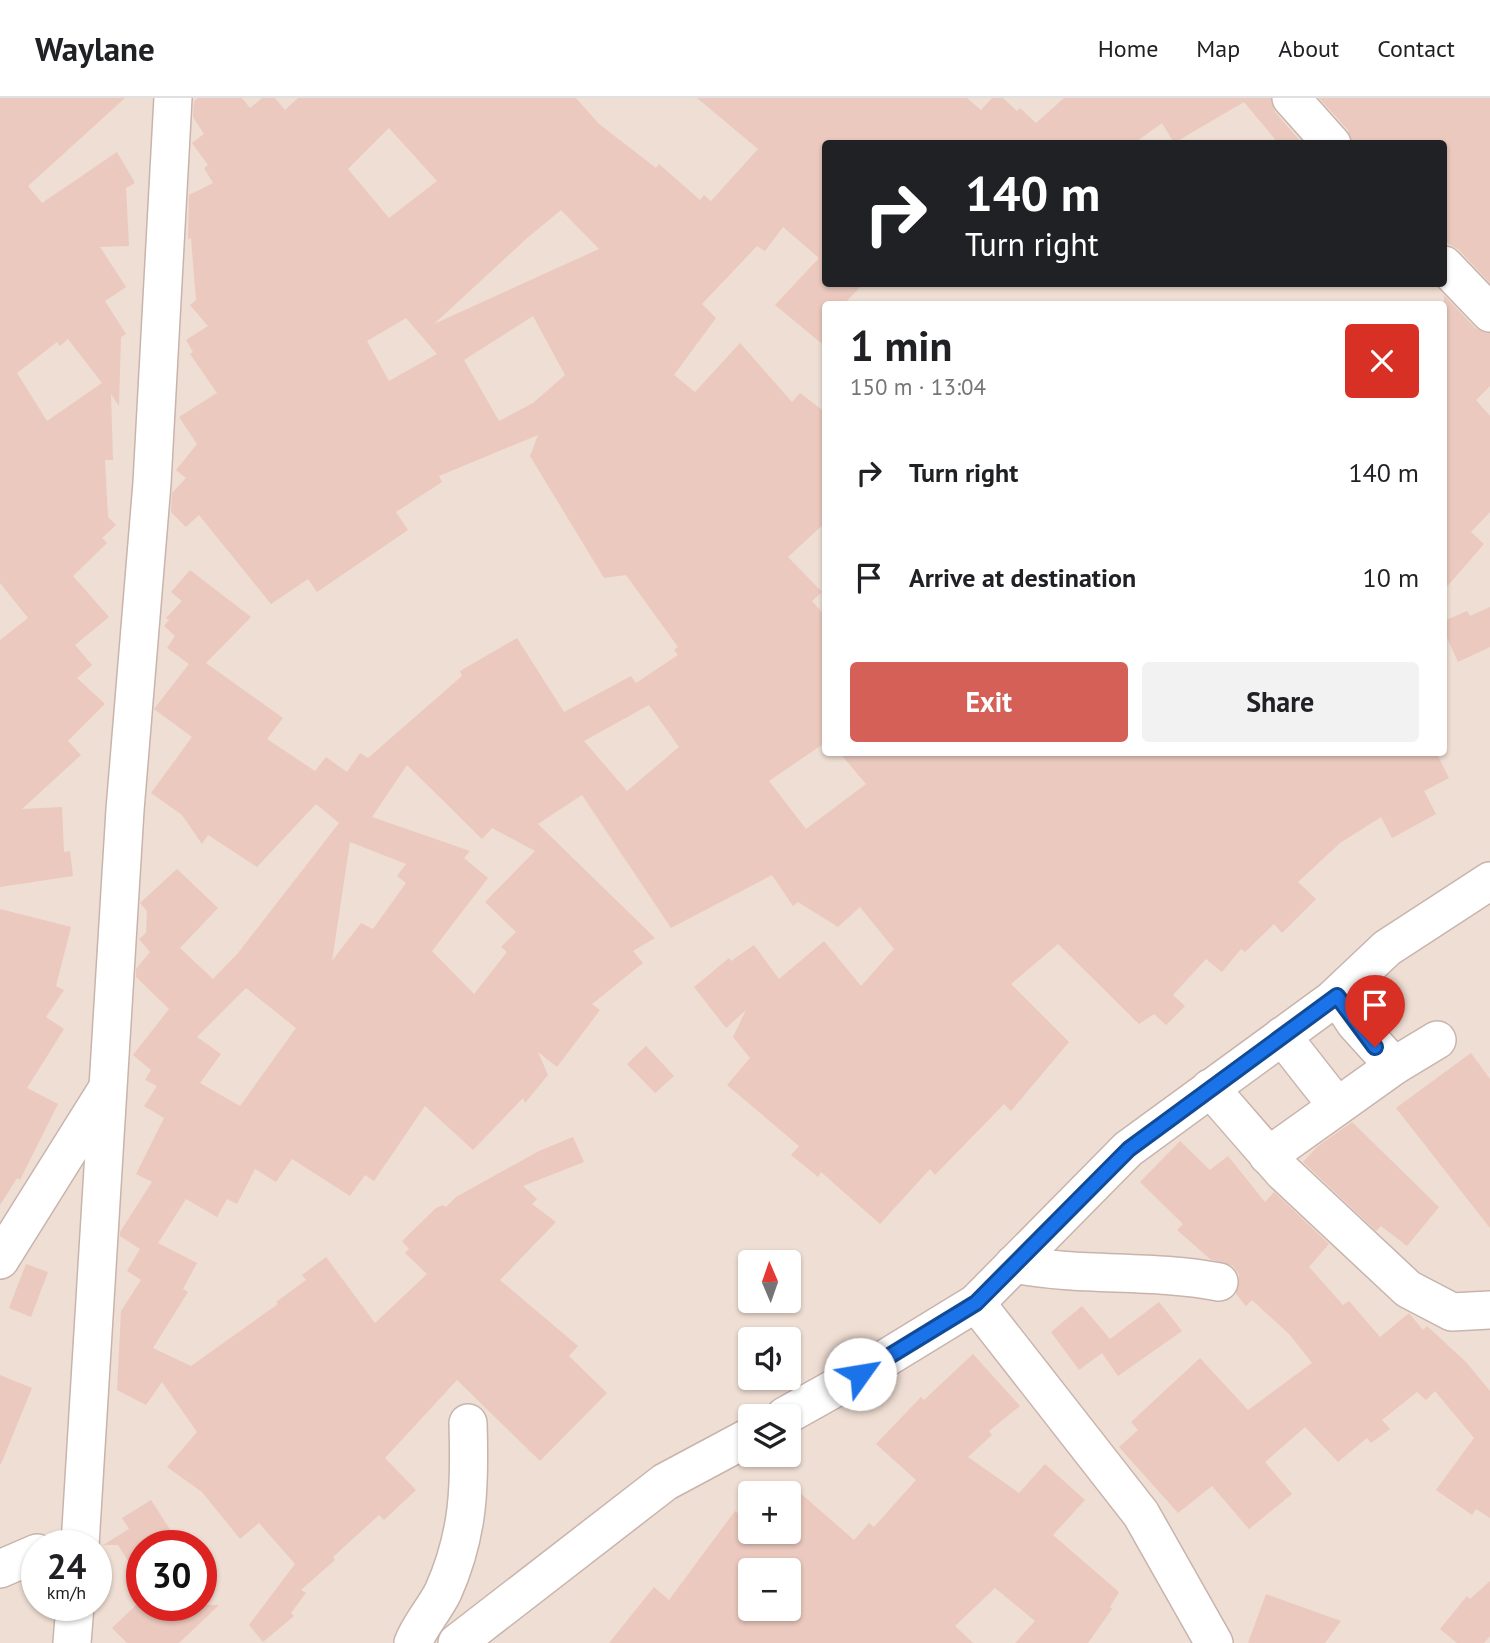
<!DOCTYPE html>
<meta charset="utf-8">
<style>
body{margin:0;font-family:"PT Sans",sans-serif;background:#f2f2f2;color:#202124;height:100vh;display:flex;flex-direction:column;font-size:26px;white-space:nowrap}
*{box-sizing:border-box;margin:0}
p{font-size:23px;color:#757577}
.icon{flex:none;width:38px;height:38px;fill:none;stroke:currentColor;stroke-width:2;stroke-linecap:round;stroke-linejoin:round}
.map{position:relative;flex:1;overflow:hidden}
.panel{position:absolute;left:822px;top:203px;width:625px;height:455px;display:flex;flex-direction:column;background:#fff;border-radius:7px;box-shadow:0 2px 5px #0004}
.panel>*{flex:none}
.top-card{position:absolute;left:822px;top:42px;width:625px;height:147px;border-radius:7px;box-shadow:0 2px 5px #0004;background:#202124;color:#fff;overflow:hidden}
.needle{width:46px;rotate:358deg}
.tools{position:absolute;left:738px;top:1152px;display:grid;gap:14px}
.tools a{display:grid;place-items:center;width:63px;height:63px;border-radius:7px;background:#fff;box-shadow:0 2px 5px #0004;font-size:35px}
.speed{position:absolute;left:21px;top:1432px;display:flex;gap:14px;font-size:35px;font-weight:700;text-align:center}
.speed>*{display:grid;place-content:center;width:91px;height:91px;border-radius:50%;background:#fff;box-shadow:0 2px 5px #0004;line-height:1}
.speed small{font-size:18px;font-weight:400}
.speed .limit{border:10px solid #d22;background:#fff;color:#111}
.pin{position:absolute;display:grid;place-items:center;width:60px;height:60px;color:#fff;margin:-72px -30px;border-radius:50% 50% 50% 0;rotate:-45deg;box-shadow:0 0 7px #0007}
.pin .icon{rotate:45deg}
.me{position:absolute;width:77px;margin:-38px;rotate:58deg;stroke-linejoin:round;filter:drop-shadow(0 0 5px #0008)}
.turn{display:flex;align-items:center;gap:24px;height:147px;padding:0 28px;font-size:32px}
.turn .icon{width:91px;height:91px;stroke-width:2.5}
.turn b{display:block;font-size:49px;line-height:60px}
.round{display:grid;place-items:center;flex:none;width:74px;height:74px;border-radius:7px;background:#f2f2f2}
.overview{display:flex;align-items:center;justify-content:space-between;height:119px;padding:0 28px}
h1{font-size:42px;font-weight:700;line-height:52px}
.primary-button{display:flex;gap:14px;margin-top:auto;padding:14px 28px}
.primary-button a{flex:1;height:80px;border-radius:7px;background:#d46057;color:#fff;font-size:28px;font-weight:700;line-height:80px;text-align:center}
.primary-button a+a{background:#f2f2f2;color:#202124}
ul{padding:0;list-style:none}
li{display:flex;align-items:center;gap:21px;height:105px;padding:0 28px}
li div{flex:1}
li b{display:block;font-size:26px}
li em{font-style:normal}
header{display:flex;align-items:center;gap:42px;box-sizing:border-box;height:98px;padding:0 35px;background:#fff;border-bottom:2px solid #e0e0e0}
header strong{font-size:33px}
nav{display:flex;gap:38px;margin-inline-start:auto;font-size:24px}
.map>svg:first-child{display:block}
.residential{fill:#efded3;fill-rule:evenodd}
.building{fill:#ebc9be;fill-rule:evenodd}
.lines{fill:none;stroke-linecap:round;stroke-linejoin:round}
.street-casing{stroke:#c8b4ac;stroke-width:40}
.street{stroke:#fff;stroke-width:37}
.route-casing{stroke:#114b97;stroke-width:18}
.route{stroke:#1a73e8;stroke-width:12}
</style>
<header>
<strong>Waylane</strong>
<nav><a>Home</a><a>Map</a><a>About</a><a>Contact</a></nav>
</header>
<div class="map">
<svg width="1490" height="1545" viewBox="0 0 1490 1545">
<rect width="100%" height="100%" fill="#f9ede3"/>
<path class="residential" d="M0,0H1490V1545H0ZM826,46H1444V186H826ZM826,206H1444V654H826ZM751,1164H789V1202H751ZM751,1241H789V1279H751ZM751,1318H789V1356H751ZM751,1395H789V1433H751ZM37,1447H96V1507H37ZM142,1447H201V1507H142ZM751,1472H789V1510H751Z"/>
<g class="building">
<path d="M0,0H125L28,88L42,105L117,54L135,85L126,90L129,148L100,149L126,189L105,203L126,236L121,239L119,308L111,296L113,362H105L108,419L116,427L102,440L107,445L73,478L109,519L75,547L92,567L77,580L105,606L68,643L81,657L22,711L62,709L64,754L70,753L73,778L0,789V542L28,520L0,485ZM68,241L102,285L47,323L17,275L57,244L60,248Z"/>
<path d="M198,0H242L250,10L262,0H275L285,12L298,0H576L599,26L656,70L659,66L700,102L704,97L711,103L758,51L697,0H967L981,12L992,0H1003L1017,13L1020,10L1036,25L1064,0H1271L1275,14L1303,46H1279L1244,4L1174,45L1162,25L1133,46H826V186H863L844,206H826V249L775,207L819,160L783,129L765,153L757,148L702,206L716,220L674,277L695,294L740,245L792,304L800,295L826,315V424L788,459L822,494L812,503L826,519V644L769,683L806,731L866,686L839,654H1436L1449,680L1424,693L1436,716L1392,740L1381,719L1340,745L1298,784L1316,801L1282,835L1274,826L1245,854L1241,851L1222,874L1206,861L1173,897L1185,908L1166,927L1154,916L1139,926L1058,846L1011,886L1069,944L1011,1013L1004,1006L935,1077L930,1071L880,1126L821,1074L818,1079L791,1057L799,1048L727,987L750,960L733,939L746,912L726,930L694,889L729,860L731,863L754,847L779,881L824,843L861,888L894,851L860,809L838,829L798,804L793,808L772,777L671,830L582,697L538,726L655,840L633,853L643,865L592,906L600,912L557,969L538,954L548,977L525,1005L523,1000L473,1052L425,1008L374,1083L365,1077L350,1098L292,1061L276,1084L255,1071L237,1106L227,1101L217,1119L186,1101L158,1145L197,1165L183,1191L188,1194L153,1250L191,1268L278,1206L276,1204L306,1182L302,1177L326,1159L375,1225L427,1176L405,1155L409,1151L402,1143L436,1110L443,1107L446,1109L456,1099L539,1053L573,1039L584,1064L523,1088L537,1101L532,1106L556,1124L500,1182L578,1248L569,1258L607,1295L540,1363L457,1282L385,1360L416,1392L384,1422L379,1417L333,1459L335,1462L301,1492L306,1495L291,1515L294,1518L263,1544L249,1527L295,1466L259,1425L240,1441L202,1394L167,1369L197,1334L162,1284L146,1307L117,1292L121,1213L141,1182L127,1173L140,1151L120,1138V1134L152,1084L136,1076L164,1020L144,1008L157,988L145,982L151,972L133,957L169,911L136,879V871L150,854L139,841L146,835L147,813L140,805L177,771L218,810L180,850L213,881L238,855L339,725L316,706L257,769L208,737L202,746L182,717L151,695L192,639L154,611L189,566L167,550L175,538L164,528L169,522L166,520L182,503L171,494L190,472L251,519L206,565L283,620L267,641L315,673L326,659L347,674L360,655L368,660L462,578L460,573L517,540L564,614L631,578L636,585L678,557L674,552L678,549L626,477L604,480L530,358L538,337L439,378L442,384L396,414L408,432L317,494L308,481L271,506L199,417L186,429L171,414L172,395L186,380L176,372L197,346L179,319L217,295L190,256L193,254L186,242L208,228L190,207L196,202L191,140L188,141L189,97L213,85L204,70L208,67L192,45L204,36L193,19L194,3ZM389,30L437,83L389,120L348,71ZM561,112L599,151L434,226L526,141ZM533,218L565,277L533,305L499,323L464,262ZM406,220L437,256L389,283L367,243ZM649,607L679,649L627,693L584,643ZM407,667L482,741L492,730L535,753L485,804L516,834L501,849L507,854L474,896L432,853L488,780L464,760L470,753L372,719ZM350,744L406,766L397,778L406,785L373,831L361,825L332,863ZM246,890L296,930L240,1008L200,985L221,956L197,939Z"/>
<polygon points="1319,0 1490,0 1490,185 1459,152 1444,143 1444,46 1352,46 1348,32"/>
<polygon points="1444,197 1475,230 1490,235 1490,288 1476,302 1490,318 1490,414 1471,434 1484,446 1444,492"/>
<polygon points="1490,509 1490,549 1458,564 1444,533 1444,523 1467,513 1470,518"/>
<polygon points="0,811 71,829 56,888 64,892 46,919 64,931 27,990 58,1006 20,1082 17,1080 0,1107"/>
<polygon points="646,948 674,978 655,995 627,966"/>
<polygon points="1471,955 1490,981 1490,1130 1396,1010"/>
<polygon points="1352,1024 1439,1109 1407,1148 1381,1128 1376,1133 1303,1064 1317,1049"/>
<polygon points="1180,1043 1210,1072 1228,1058 1265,1104 1274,1094 1329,1146 1309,1169 1343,1207 1349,1203 1380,1239 1409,1215 1423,1232 1427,1228 1466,1264 1490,1293 1490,1420 1476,1411 1472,1417 1436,1392 1474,1340 1435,1293 1426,1302 1417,1294 1382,1322 1390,1331 1371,1345 1367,1340 1338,1364 1305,1329 1265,1364 1292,1396 1249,1431 1212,1388 1178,1415 1119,1349 1138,1332 1131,1324 1200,1260 1248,1312 1312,1265 1290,1237 1252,1202 1246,1208 1236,1196 1239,1177 1233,1168 1210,1161 1177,1132 1183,1126 1140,1084"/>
<polygon points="26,1166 48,1174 31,1219 9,1210"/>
<polygon points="1159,1204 1182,1233 1118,1278 1102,1255 1079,1272 1051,1234 1082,1208 1110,1241"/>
<path d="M973,1256L1020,1308L989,1333L992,1337L968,1359L1019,1395L1045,1366L1085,1402L1053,1437L1119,1494L1110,1509L1112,1511L1088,1545H1015L1035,1523L995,1490L955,1528L973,1545H609L654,1489L669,1502L735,1413L751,1426V1433H789V1395H784L791,1387L854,1442L869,1425L874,1429L916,1382L876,1346L921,1299L924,1302ZM751,1472H789V1510H751Z"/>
<polygon points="0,1277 32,1290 1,1366 0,1366"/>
<polygon points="151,1402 180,1447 142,1447 142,1485 118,1447 103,1447 129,1431 122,1420"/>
<polygon points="1490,1483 1490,1538 1484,1545 1457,1545 1440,1531 1467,1498 1470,1501"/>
<polygon points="1266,1496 1341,1523 1325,1545 1248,1545"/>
<polygon points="136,1507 219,1507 179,1545 127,1545 112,1530"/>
</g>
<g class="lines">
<defs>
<g id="street">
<polyline points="1291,0 1332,46"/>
<polyline points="1444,167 1490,215"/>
<polyline points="1337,898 1355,925 1394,968"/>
<polyline points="1282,938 1337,1008"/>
<polyline points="1210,990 1283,1074 1408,1191 1452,1214 1490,1212"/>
<polyline points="1268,1058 1394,968 1437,942"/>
<polyline points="0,1162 107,991"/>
<path d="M1014,1166C1082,1179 1151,1171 1219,1184"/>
<polyline points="976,1205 1141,1416 1214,1545"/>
<polyline points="785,1318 860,1276 976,1205 1128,1051 1332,902 1387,850 1490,783"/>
<polyline points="80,1447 125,712 152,385 173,0"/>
<polyline points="0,1471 37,1455"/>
<polyline points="72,1545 75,1507"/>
<path d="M413,1545C420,1527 434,1512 443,1494C469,1436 470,1388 468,1325"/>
<polyline points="457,1545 665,1384 751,1338"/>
</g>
</defs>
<use href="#street" class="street-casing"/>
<use href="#street" class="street"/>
</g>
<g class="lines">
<defs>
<polyline id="route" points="860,1276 976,1205 1129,1051 1337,898 1375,949"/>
</defs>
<use href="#route" class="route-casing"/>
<use href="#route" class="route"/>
</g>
</svg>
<div class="tools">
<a><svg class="needle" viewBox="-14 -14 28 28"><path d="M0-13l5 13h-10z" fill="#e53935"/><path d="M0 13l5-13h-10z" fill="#757577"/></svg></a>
<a><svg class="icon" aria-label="sound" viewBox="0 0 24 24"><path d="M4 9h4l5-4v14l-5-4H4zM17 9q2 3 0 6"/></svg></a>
<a><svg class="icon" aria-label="layers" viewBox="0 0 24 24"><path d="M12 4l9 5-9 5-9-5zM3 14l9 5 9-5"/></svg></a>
<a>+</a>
<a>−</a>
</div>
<div class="speed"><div>24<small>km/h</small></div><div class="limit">30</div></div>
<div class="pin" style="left:1375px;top:949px;background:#d93025"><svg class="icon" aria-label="arrive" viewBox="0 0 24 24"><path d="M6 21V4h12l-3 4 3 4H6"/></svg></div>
<svg class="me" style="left:860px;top:1276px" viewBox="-20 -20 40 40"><circle r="19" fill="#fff"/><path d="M0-13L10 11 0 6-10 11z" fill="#1a73e8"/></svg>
<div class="top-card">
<div class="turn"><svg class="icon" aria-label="right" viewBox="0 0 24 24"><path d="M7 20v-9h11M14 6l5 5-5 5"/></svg><div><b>140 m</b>Turn right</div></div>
</div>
<section class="panel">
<div class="overview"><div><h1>1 min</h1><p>150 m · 13:04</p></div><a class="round" style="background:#d93025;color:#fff"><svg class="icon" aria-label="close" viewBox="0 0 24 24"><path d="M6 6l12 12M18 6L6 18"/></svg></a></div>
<ul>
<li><svg class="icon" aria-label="right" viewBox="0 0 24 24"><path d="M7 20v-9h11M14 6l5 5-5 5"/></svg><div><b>Turn right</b></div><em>140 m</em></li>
<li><svg class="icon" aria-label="arrive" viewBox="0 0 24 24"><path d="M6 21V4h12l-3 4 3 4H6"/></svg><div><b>Arrive at destination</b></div><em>10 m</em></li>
</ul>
<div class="primary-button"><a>Exit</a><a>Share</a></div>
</section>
</div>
